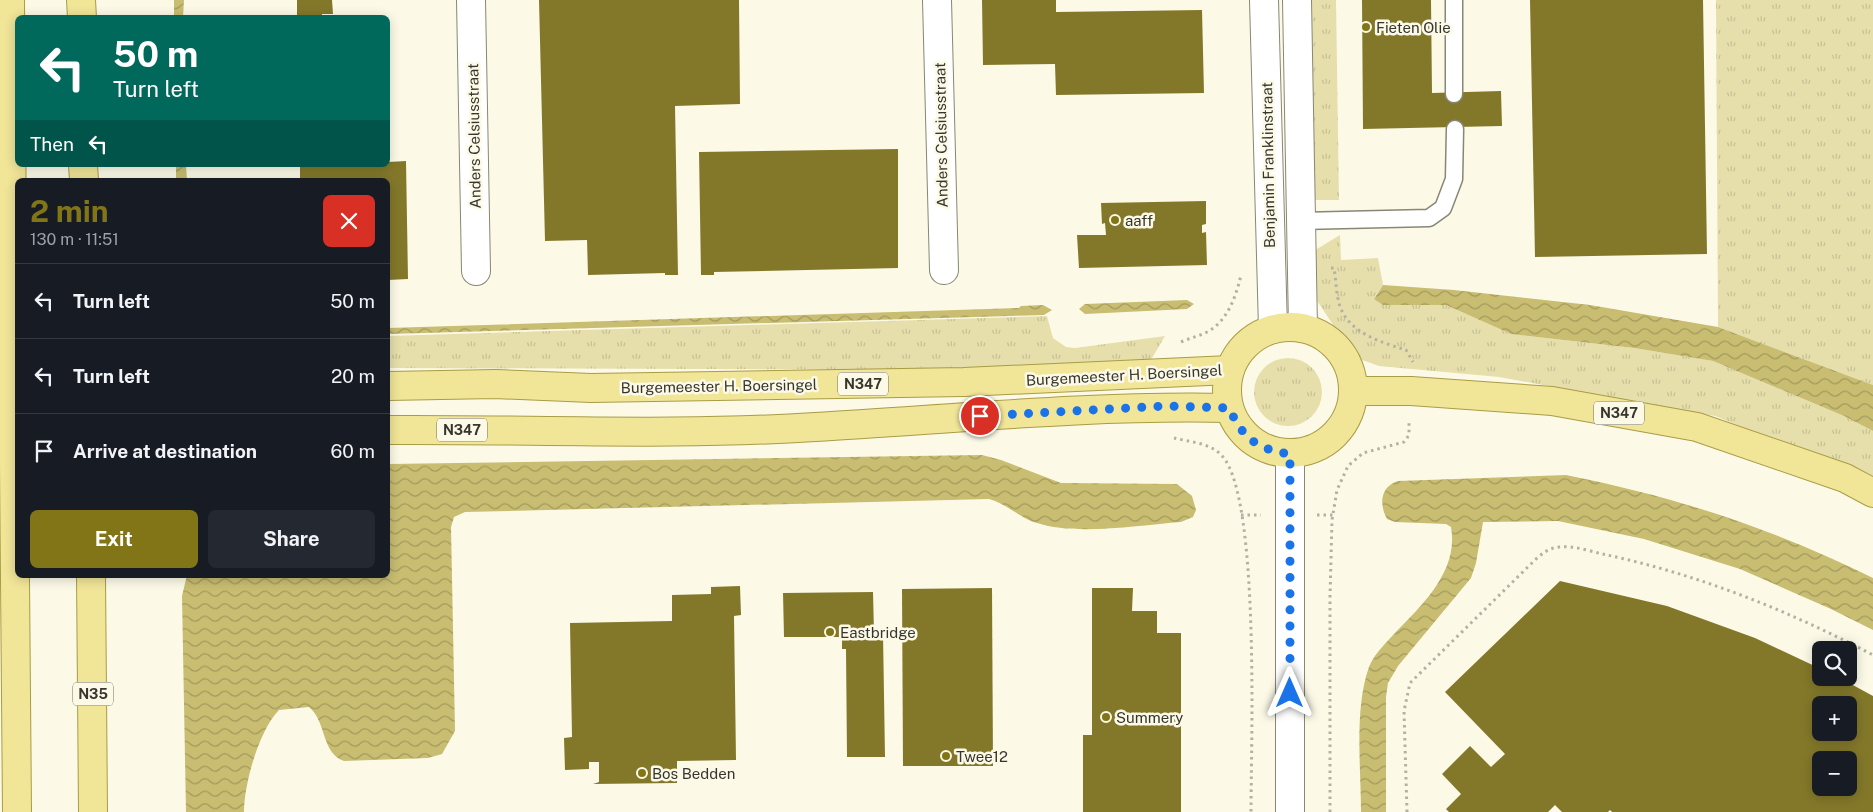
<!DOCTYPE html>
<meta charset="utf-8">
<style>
body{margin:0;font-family:"Public Sans",sans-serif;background:#242831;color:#f1f3f6;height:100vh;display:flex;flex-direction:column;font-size:19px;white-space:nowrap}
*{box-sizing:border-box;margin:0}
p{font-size:16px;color:#9ea1a6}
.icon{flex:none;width:28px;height:28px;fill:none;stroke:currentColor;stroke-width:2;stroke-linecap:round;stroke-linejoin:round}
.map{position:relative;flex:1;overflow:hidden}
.panel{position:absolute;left:15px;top:178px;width:375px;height:400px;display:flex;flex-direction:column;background:#171b24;border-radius:8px;box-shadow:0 2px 12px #0003}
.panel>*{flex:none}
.top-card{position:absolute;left:15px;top:15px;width:375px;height:152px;border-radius:8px;box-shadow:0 2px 12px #0003;background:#00695c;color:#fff;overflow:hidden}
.tools{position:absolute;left:1812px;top:641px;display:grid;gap:10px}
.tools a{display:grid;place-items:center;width:45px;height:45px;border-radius:8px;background:#171b24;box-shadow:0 2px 12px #0003;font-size:25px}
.pin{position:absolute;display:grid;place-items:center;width:42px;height:42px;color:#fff;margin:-21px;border:2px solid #fff;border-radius:50%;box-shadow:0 1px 5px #0007}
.me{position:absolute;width:55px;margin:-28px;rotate:0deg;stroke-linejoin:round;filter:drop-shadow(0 0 4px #0008)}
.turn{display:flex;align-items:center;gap:18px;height:105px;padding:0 15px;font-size:22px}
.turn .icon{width:65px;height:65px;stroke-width:2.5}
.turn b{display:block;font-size:35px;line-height:42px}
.then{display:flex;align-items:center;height:48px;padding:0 15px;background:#0003;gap:10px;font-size:19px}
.round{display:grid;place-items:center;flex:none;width:52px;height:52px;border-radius:8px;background:#242831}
.headline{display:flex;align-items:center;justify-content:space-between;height:85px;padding:0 15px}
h1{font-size:30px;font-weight:700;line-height:38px;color:#827518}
.action{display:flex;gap:10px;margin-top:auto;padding:10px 15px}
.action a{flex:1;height:58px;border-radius:8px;background:#827518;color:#fff;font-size:20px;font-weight:700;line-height:58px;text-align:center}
.action a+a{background:#242831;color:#f1f3f6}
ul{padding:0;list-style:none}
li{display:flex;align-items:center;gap:15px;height:75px;padding:0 15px;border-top:1px solid #363941}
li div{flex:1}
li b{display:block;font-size:19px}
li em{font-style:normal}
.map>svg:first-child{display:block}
.grass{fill:url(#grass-tufts)}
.water{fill:url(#water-waves)}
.building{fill:#83782a;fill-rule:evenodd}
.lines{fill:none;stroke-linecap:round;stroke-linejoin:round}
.lane-casing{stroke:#888675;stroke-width:19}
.street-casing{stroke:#888675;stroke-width:30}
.secondary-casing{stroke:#888675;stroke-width:30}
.primary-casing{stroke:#a99c46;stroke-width:30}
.path{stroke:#b3b1a3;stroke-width:3;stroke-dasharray:2.5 4;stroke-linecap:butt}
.lane{stroke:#fff;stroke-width:16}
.street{stroke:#fff;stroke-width:28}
.secondary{stroke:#fff;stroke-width:28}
.primary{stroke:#f1e598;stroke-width:28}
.route{stroke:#1a73e8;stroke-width:9;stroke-dasharray:0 16.2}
.poi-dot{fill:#827518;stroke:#fcfae7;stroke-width:2}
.labels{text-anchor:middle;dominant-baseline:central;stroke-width:5;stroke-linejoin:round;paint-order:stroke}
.shield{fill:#fcfae7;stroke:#717066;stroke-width:1}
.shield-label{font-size:14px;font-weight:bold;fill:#36352e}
.poi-label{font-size:15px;fill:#36352e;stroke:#fcfae7;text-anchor:start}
.street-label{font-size:15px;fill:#36352e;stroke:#fcfae7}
</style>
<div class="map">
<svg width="1873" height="812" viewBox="0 0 1873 812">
<defs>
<pattern id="grass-tufts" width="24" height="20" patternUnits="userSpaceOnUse" patternTransform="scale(1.25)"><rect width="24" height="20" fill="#e6dfac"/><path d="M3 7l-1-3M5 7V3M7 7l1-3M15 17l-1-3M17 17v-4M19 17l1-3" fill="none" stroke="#c6c094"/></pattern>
<pattern id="water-waves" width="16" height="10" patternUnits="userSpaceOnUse" patternTransform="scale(1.25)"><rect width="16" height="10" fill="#c8bd71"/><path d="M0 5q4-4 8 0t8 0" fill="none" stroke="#a39a5d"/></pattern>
</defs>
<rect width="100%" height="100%" fill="#fcfae7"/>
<g class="grass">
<polygon points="1307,0 1336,0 1339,200 1310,200"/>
<polygon points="1716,0 1873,0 1873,385 1718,327"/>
<polygon points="1340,235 1341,260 1378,258 1383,285 1374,298 1383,305 1446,305 1511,334 1634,348 1713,361 1844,416 1873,431 1873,484 1833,464 1715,416 1499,377 1379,366 1362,360 1354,353 1339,334 1312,293 1312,252"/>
<polygon points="1047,316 1053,338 1066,347 1075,348 1165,336 1148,365 1034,370 388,368 388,336"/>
<circle cx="1288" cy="392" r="34"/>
</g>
<g class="water">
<polygon points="174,0 184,0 183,17 174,17"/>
<polygon points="176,165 186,165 187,180 176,180"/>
<polygon points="1383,285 1454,290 1590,305 1718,327 1873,385 1873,431 1844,416 1713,361 1634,348 1511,334 1446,305 1383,305 1374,299"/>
<polygon points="1187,300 1194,304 1187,309 1085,314 1079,309 1085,304"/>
<polygon points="1043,305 1052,310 1044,315 388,334 388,328 1019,308 1021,306"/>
<path d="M982,455L1001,460L1061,483L1177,484L1192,496L1196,510L1193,517L1181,522C1140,525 1076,536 1037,523C1020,518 1007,504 989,499L465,512L454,517L451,527L455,731L442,754L428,758L344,761C321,753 327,722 309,707L279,710C259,730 244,784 244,812H186L182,596L187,575H388V464Z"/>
<path d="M1566,475C1676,497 1772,528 1873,578V630L1831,609L1740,569L1644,539L1558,521L1483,522L1476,563L1471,578L1398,666L1388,683L1386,697V812H1361C1361,768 1354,709 1369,667C1374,654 1385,644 1394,634C1422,605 1459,571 1451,527L1446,524L1395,522L1387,519C1379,504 1380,487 1398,481Z"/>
</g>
<g class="building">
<polygon points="297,0 332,0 333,14 322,14 322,18 297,18"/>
<polygon points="539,0 739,0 740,104 675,106 678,275 665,275 665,273 588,275 587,240 545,241"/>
<polygon points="982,0 1056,0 1056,12 1202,10 1204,93 1056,95 1055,64 983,65"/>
<polygon points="1362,0 1431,0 1432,93 1501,91 1502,126 1363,129"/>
<polygon points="1530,0 1703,0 1707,254 1535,257"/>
<polygon points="898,149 898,268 714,272 714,275 701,275 699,152"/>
<polygon points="406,161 408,279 388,280 388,180 300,180 300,165 388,165 388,162"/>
<polygon points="1206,201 1206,224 1202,225 1202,233 1206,232 1207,265 1079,268 1077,235 1106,235 1105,223 1102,224 1101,203"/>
<path d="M1560,581L1667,606L1755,638L1821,669V678H1840L1873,696V812H1612L1610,810L1608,812H1562L1555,805L1548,812H1449L1446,809L1461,794L1442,774L1470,746L1491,767L1505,754L1445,692ZM1821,705H1849V732H1821ZM1821,760H1849V788H1821Z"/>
<polygon points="740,586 741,615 734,616 736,760 677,761 677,783 593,784 599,782 599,762 589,762 589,769 565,770 564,738 572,737 570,623 672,621 672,595 711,594 711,587"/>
<polygon points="992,588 993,766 903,766 902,589"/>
<polygon points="1092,588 1133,588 1132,611 1157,611 1157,633 1181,633 1181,812 1083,812 1083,735 1092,735"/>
<polygon points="873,592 874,633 883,633 885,757 847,757 846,649 842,649 842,637 784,637 783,593"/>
</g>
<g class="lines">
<defs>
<g id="lane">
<polyline points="1454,0 1454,94"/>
<polyline points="1300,221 1429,218 1443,208 1454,179 1455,129"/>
</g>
<g id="street">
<polyline points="471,0 476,271"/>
<polyline points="937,0 944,270"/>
<polyline points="1264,0 1273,329"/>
<polyline points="1297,0 1303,328"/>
</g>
<polyline id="secondary" points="1290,812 1290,454"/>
<g id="primary">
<polyline points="10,0 17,812"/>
<polyline points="81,0 82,18"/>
<polyline points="83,165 84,180"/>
<circle cx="1290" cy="390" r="63"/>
<polyline points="388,386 495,384 591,388 964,382 1230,370"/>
<polyline points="1353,391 1411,391 1552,401 1697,427 1845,478 1873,493"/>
<path d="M388,430C530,429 673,436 815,427C953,419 1091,405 1229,408"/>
<polyline points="91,575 93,812"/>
</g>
</defs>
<use href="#lane" class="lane-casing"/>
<use href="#street" class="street-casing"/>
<use href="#secondary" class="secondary-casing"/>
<use href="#primary" class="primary-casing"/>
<g class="path">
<path d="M1331,268H1334C1336,280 1336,292 1339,303C1347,333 1381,342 1406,350L1413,362"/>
<path d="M1181,342C1190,338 1199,336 1207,332C1228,321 1236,296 1241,275"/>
<path d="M1174,438C1190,442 1212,443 1223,457C1260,501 1251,746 1251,812"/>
<polyline points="1241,515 1261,515"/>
<polyline points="1317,515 1333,515"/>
<polyline points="1330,812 1330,597 1332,520 1337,490 1348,466 1363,453 1404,442 1409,435 1409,420"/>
<path d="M1407,812L1404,711L1410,683L1536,559C1543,553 1549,548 1559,547C1574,545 1592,552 1607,555C1700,575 1789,611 1873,655"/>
</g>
<use href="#lane" class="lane"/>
<use href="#street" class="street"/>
<use href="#secondary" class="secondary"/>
<use href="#primary" class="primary"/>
</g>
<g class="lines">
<path class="route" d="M980,416L1165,406L1229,408C1243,438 1256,449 1290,454V693"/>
</g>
<g class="poi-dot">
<circle cx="1366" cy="27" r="5"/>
<circle cx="1115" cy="220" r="5"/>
<circle cx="830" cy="632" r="5"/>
<circle cx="1106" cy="717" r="5"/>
<circle cx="946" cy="756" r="5"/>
<circle cx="642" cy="773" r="5"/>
</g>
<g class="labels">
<g class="shield">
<rect x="838" y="372.5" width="50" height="23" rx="4"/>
<rect x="1594" y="401.5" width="50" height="23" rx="4"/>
<rect x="437" y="418.5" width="50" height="23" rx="4"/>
<rect x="73" y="682.5" width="40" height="23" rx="4"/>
</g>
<g class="shield-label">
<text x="863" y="384">N347</text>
<text x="1619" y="413">N347</text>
<text x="462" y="430">N347</text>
<text x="93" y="694">N35</text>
</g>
<g class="poi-label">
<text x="1376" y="27">Fieten Olie</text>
<text x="1125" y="220">aaff</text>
<text x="840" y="632">Eastbridge</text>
<text x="1116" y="717">Summery</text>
<text x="956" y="756">Twee12</text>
<text x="652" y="773">Bos Bedden</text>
</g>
<g class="street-label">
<text transform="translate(941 135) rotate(-91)">Anders Celsiusstraat</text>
<text transform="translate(474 136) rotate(-91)">Anders Celsiusstraat</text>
<text transform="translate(1268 165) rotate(-91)">Benjamin Franklinstraat</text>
<text transform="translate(1124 375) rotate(-3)">Burgemeester H. Boersingel</text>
<text transform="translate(719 386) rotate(-1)">Burgemeester H. Boersingel</text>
</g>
</g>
</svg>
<div class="tools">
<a><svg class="icon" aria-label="search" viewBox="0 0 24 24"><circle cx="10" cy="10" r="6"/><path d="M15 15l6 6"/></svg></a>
<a>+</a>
<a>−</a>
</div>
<div class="pin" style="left:980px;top:416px;background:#d93025"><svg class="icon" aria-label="arrive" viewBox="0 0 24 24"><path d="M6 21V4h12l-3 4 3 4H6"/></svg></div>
<svg class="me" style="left:1290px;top:693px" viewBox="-20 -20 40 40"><path d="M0-17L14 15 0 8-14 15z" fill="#1a73e8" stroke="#fff" stroke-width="4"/></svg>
<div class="top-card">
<div class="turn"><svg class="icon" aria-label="left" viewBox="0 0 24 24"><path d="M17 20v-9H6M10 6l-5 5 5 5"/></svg><div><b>50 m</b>Turn left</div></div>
<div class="then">Then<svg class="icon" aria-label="left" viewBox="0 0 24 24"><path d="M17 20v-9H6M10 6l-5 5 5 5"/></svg></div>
</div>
<section class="panel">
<div class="headline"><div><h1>2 min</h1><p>130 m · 11:51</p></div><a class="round" style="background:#d93025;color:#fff"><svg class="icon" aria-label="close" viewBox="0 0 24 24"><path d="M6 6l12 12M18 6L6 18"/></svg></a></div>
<ul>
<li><svg class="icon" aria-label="left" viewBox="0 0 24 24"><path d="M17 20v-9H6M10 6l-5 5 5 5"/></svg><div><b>Turn left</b></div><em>50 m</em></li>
<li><svg class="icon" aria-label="left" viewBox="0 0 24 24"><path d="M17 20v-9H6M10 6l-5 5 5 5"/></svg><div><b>Turn left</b></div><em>20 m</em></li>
<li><svg class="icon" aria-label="arrive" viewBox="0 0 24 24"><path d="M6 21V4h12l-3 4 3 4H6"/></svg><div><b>Arrive at destination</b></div><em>60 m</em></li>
</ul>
<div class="action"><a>Exit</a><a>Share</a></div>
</section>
</div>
